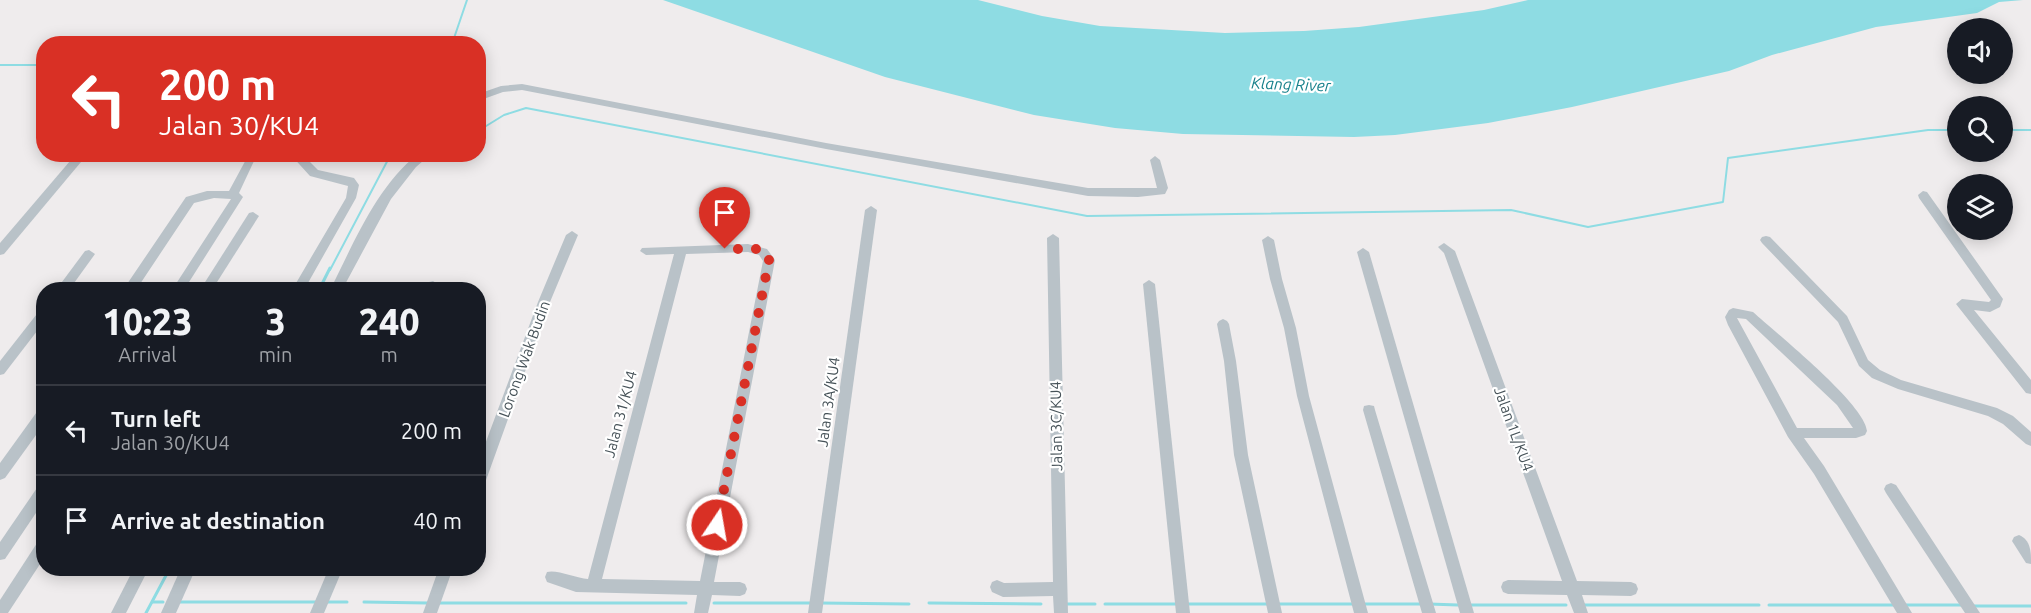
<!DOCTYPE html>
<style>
body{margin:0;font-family:Ubuntu,sans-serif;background:#242831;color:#f1f3f6;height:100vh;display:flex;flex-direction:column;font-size:22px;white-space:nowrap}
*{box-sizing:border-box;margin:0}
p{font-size:20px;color:#9ea1a6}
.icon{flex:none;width:33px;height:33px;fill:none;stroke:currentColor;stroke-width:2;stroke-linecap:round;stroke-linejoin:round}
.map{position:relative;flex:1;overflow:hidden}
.drawer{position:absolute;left:36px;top:282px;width:450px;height:294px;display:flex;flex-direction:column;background:#171b24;border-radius:24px;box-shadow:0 3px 15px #0003}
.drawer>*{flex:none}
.hud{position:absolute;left:36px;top:36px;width:450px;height:126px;border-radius:24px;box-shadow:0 3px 15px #0003;background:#d93025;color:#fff;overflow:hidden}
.controls{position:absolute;left:1947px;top:18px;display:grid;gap:12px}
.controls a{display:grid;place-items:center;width:66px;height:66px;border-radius:50%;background:#171b24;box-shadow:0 3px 15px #0003;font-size:30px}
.pin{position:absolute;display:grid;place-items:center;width:51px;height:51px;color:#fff;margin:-62px -26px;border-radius:50% 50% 50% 0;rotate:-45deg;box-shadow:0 0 6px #0007}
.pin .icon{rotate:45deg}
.me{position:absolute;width:66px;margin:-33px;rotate:12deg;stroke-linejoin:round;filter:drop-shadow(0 0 4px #0008)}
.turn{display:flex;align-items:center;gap:21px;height:126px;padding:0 24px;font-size:27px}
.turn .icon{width:78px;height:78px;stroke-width:2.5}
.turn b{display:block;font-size:42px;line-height:51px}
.eta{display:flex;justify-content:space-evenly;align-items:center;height:102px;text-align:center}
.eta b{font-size:36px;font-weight:800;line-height:42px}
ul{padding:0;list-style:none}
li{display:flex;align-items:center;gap:18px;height:90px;padding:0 24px;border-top:2px solid #363941}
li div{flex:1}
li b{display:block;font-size:22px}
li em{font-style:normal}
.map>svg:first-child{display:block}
.water{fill:#8edce3}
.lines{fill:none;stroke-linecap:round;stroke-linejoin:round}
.stream-far1{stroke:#8edce3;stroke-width:2}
.stream{stroke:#8edce3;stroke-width:3}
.minor{fill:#b9c2c8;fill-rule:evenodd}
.route{stroke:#d93025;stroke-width:10;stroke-dasharray:0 18}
.labels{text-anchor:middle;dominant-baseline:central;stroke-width:4.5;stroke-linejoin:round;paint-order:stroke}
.street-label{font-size:15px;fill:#465258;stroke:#fff}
.water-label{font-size:16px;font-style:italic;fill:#17818b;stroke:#fff}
</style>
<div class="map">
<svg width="2031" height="613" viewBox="0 0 2031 613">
<rect width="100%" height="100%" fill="#efeced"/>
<polygon class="water" points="663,0 978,0 1042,16 1100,26 1225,33 1304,31 1359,27 1484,10 1528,0 2023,0 1999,2 1977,13 1876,27 1772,55 1729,71 1572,107 1488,123 1395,135 1354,137 1183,134 1115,128 1034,115 885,77"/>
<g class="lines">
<g class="stream-far1">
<polyline points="452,44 467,0"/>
<polyline points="0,65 44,65"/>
<polyline points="2002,130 2031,130"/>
<polyline points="478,131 504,115 526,108 1087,216 1511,210 1588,227 1723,202 1728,158 1928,130 1958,130"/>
<polyline points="330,270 391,154"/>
</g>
<g class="stream">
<polyline points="319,290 330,268"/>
<polyline points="153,602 163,602"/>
<polyline points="177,602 316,602"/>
<polyline points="328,602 347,602"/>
<polyline points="364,602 427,603"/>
<polyline points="440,603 686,603"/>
<polyline points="714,603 811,603"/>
<polyline points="820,603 909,604"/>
<polyline points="929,603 1041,604"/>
<polyline points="1065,604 1095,604"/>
<polyline points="1105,604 1177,604"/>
<polyline points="1188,604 1270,604"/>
<polyline points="1276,604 1354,604"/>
<polyline points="1363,604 1422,604"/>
<polyline points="1429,604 1458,605"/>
<polyline points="1470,605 1566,605"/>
<polyline points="1584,605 1759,605"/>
<polyline points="1769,605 1894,605"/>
<polyline points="1906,605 1962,605"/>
<polyline points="1973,606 2031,606"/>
<polyline points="146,613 170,568"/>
</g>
<g class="minor">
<polygon points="522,84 826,143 1088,188 1157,188 1150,160 1155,156 1160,160 1168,188 1165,194 1138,197 1088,196 826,149 522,90 503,92 478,101 478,94 501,86"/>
<polygon points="76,154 86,156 4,254 0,255 0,243"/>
<polygon points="249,154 261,154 254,161 239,193 243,197 184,290 172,290 231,199 214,198 194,203 136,290 123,290 186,197 207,191 229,191"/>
<polygon points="290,154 302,154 318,170 354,178 359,185 356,198 304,290 292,290 346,198 348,186 310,176"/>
<path d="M418,154H431L416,167L391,199L342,290H330C354,243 376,187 418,154Z"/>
<polygon points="1923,191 1927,192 2003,299 2000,307 1990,312 1974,310 2031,380 2031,394 2026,393 1956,304 1962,299 1989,302 1991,300 1919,198 1918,195"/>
<polygon points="871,206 877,210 822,613 808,613 865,210"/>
<polygon points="253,212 259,216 212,290 200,290 249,213"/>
<polygon points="572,231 578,235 550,302 485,483 483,487 478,489 478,463 538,302 566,235"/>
<polygon points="1053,234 1059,238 1068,613 1054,613 1053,596 1003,597 992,592 990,587 992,582 997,580 1004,583 1053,582 1047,238"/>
<polygon points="1268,236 1274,240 1282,279 1296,328 1309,396 1368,613 1354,613 1297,396 1284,328 1270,279 1262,240"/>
<polygon points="1766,236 1770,237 1847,316 1868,360 1880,370 1901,380 1997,408 2013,416 2031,432 2031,446 2026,444 2003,424 1988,416 1898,389 1872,378 1859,366 1838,322 1762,243 1760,240 1762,237"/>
<polygon points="1444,243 1455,251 1577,581 1631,582 1636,584 1638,589 1636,594 1631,596 1582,595 1588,613 1574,613 1567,595 1508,594 1503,592 1501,587 1503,582 1508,580 1562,581 1444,253 1438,247"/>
<path d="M748,244L767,249L775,260L714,582H740L745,584L747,589L745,594L740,596L712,595L708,613H694L697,595L576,592L547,582L545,577L547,572C556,569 576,578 588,579L674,254L646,255L640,251L642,248ZM748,252L759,255L763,261L700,581L602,579L686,254Z"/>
<polygon points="1363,248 1369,252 1474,613 1460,613 1357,252"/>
<polygon points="89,250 95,254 69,290 56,290 85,251"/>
<polygon points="1149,280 1155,284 1190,613 1176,613 1143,284"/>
<polygon points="433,281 439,285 437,290 425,290 429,282"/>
<path d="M1733,308L1753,312C1776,333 1865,404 1867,431L1865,435L1856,438H1804L1824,466L1912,613H1897L1814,474L1788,437L1728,325L1725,317L1729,310ZM1737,318L1746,319L1837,405L1853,428H1797Z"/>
<polygon points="44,309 44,322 4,374 0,375 0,361 40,310"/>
<polygon points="1223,319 1227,321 1229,324 1236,361 1248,455 1282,613 1268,613 1234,455 1224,361 1217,324 1219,321"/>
<polygon points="1369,405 1374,406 1375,410 1436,613 1422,613 1363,410 1364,406"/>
<polygon points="44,408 44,424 5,478 0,480 0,463 39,409"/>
<polygon points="44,483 44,501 5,559 0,560 0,542 39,485"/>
<polygon points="1891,483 1896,485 1980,613 1965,613 1886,493 1884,489 1886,485"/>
<path d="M2019,535C2031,540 2031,552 2031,564L2026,563L2012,541L2014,537Z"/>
<polygon points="44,539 44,558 8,613 0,613 0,600 39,540"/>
<polygon points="134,568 149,568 126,613 111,613"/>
<polygon points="181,568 196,568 176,613 161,613"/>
<polygon points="329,568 343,568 324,613 310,613"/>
<polygon points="439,568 453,568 437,613 423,613"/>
</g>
</g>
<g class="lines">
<polyline class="route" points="717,525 769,260 767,255 756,249 725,249"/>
</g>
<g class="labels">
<g class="street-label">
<text transform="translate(524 359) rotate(-70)">Lorong Wak Budin</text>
<text transform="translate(828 402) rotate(-82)">Jalan 3A/KU4</text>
<text transform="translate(620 414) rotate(-75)">Jalan 31/KU4</text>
<text transform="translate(1056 426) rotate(-91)">Jalan 3C/KU4</text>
<text transform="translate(1514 429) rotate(70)">Jalan 1L/KU4</text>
</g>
<g class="water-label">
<text transform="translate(1291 84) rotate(2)">Klang River</text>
</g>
</g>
</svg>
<div class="controls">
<a><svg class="icon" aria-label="sound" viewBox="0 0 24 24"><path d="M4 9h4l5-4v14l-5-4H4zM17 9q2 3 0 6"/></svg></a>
<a><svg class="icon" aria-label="search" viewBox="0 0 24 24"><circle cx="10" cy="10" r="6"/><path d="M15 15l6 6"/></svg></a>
<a><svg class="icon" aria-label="layers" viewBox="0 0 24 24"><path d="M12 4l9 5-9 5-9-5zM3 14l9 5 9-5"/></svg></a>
</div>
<div class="pin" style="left:725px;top:249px;background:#d93025"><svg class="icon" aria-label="arrive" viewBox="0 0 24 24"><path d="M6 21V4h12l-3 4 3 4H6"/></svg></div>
<svg class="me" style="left:717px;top:525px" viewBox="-20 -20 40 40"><circle r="17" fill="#d93025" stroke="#fff" stroke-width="3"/><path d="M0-11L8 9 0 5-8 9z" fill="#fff"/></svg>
<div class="hud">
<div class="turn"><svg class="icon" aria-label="left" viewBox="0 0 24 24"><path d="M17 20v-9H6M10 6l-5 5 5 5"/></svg><div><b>200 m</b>Jalan 30/KU4</div></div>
</div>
<section class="drawer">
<div class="eta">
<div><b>10:23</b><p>Arrival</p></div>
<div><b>3</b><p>min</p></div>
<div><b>240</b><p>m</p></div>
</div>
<ul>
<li><svg class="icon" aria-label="left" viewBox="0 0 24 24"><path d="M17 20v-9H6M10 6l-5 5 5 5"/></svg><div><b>Turn left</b><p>Jalan 30/KU4</p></div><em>200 m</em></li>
<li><svg class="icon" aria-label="arrive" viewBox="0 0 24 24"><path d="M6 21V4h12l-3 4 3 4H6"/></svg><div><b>Arrive at destination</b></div><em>40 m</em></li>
</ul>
</section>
</div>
